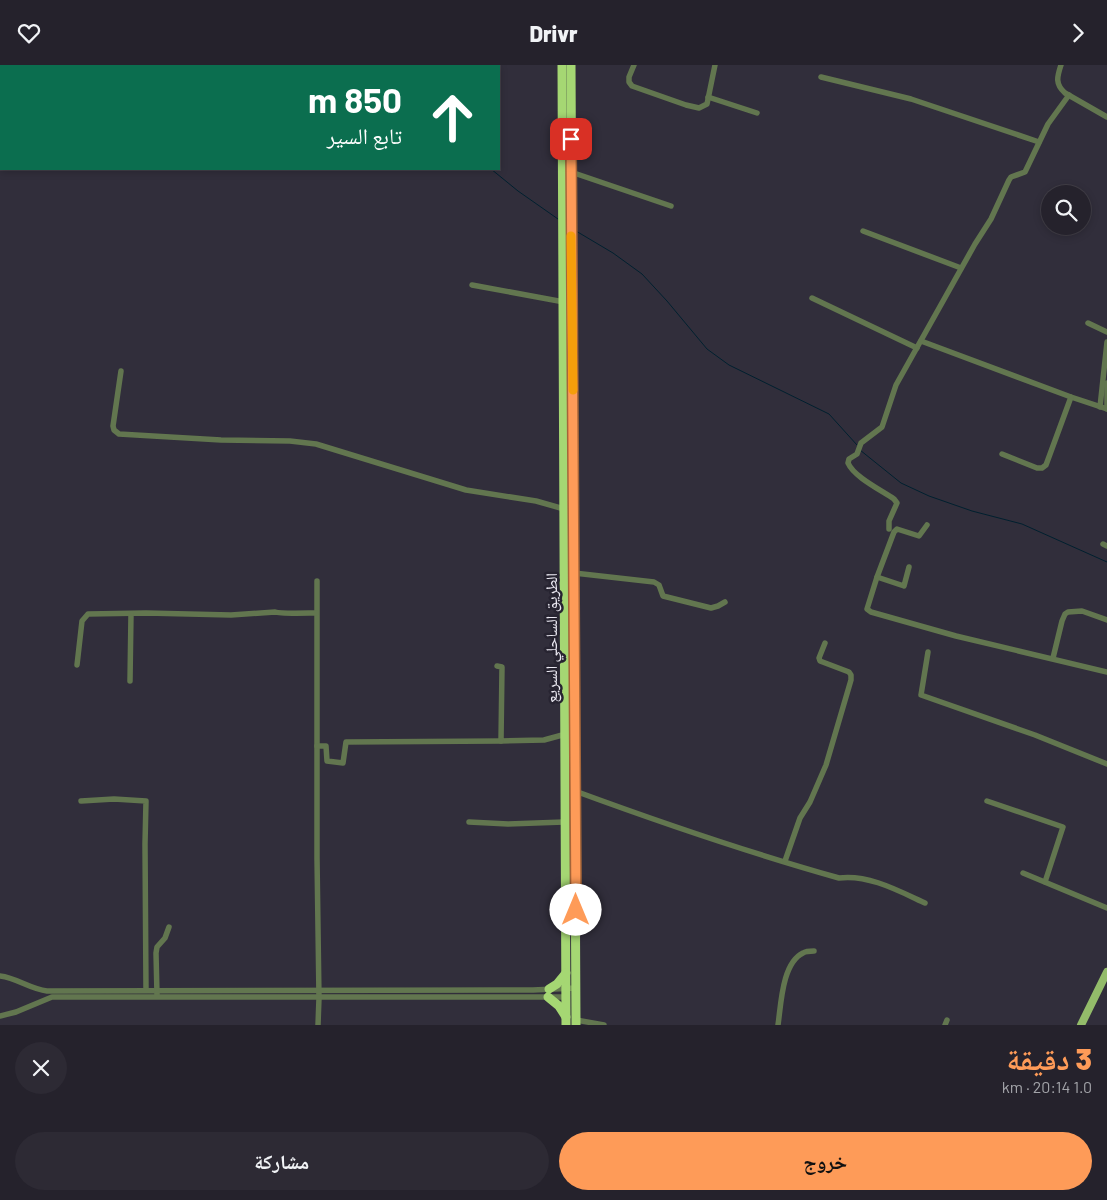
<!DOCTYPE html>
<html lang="ar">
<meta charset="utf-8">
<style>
body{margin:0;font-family:Barlow,"Noto Naskh Arabic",sans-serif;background:#2d2a34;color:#f1f3f6;direction:rtl;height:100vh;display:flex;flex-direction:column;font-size:19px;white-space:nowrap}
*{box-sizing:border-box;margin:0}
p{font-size:16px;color:#a3a4a9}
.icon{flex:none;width:28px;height:28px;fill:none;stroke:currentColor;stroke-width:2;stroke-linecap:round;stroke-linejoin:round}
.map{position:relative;height:960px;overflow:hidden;direction:ltr}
.side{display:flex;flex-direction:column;background:#25222c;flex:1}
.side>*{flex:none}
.banner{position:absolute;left:0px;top:0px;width:500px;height:105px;box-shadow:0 2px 8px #0003,0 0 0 1px #423f48;direction:rtl;background:#0b6e4f;color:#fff;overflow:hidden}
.fabs{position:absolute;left:1041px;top:120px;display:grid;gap:10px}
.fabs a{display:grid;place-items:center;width:50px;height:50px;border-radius:50%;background:#25222c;box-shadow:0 2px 8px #0003,0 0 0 1px #423f48;font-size:25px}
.pin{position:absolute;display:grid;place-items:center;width:42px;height:42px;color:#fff;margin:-21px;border-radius:10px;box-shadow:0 2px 8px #0006}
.me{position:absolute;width:55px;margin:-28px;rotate:0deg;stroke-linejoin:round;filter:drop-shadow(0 0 4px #0008)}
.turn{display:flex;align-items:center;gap:18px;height:105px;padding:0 15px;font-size:22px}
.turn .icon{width:65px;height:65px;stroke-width:2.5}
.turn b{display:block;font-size:35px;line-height:42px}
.round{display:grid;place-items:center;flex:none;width:52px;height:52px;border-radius:26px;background:#2d2a34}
.overview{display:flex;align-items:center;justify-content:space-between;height:85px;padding:0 15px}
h1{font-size:30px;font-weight:800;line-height:38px;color:#fe9b58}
.primary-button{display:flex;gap:10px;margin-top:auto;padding:10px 15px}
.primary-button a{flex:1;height:58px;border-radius:30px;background:#fe9b58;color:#111;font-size:20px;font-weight:800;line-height:58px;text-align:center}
.primary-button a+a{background:#2d2a34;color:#f1f3f6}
header{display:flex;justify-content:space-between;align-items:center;height:65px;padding:0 15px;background:#25222c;font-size:22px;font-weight:800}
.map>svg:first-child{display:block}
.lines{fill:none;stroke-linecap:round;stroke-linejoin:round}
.stream{stroke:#00202f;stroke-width:1}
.minor{stroke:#62764f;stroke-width:5.5}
.major{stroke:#93bc6a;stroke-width:8}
.highway{stroke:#a5d773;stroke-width:9}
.route-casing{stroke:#a56539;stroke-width:12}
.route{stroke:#fe9b58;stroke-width:9}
.slow{stroke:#f59e0b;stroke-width:9}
.labels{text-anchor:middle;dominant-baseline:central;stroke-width:5;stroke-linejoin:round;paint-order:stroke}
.street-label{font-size:16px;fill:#eceaf3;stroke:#272431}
</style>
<header><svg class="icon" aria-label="forward" viewBox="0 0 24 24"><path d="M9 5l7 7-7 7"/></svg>Drivr<svg class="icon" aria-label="heart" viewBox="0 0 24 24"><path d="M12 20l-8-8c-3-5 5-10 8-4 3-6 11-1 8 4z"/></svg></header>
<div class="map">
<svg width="1107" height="960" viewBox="0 0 1107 960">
<rect width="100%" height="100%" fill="#312e3b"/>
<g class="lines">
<g class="stream">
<polyline points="342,0 344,1"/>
<polyline points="491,104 518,126 558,154"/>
<polyline points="576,166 613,188 642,209 667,236 707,284 729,300 829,349 857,380"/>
<polyline points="860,385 901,418 929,431 972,446 1022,459 1107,497"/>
</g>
<g class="minor">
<polyline points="634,0 629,12 629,17 632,21 686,40 699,43 707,39 715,0"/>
<path d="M1061,0C1057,12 1055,19 1065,28L1107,52"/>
<polyline points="821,12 911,34 1039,77"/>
<polyline points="708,32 757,48"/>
<polyline points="571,107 671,141"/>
<polyline points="863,166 961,203"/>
<polyline points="472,220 564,237"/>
<polyline points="812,233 917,283"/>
<polyline points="1088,258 1107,267"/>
<polyline points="921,276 1071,332 1107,344"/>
<polyline points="121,306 113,361 114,365 119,369 221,375 290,376 316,379 466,425 536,436 564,444"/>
<polyline points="1100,342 1107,277"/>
<polyline points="1107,344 1107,318"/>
<polyline points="1002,389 1037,403 1042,403 1046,400 1071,332"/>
<path d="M889,464V456L897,438L894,434C881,425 854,412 848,398L849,394L857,389L861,378L882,362L896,320L975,179L991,154L1009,115L1011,112L1025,107L1048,59L1069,30"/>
<polyline points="1103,479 1107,481"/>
<polyline points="909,502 904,521 877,512 867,544 871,547 956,571 1107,607"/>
<polyline points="574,508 654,517 659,520 663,531 711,543 718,541 725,537"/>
<polyline points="877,512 894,467 897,464 919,471 927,460"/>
<polyline points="317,516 317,793 319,933 318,960"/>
<polyline points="928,587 921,630 1035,670 1107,699"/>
<polyline points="1053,593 1062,556 1065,549 1068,547 1082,546 1107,555"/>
<path d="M77,600L82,556L88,549L146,548L231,550L275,547C280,549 308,548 316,548"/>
<polyline points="497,601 502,602 501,676 544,675 566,669"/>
<polyline points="130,616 131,549"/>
<polyline points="317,681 326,681 327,696 343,698 346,677 501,676"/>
<path d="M575,726C662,758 750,788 839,813C868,809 899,826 925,838"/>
<polyline points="81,736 114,734 146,736 145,779 146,925"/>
<polyline points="987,736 1063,762 1045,817"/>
<polyline points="469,757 508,759 564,757"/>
<polyline points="785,796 800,753 810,737 826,700 851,615 851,610 849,607 820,596 819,593 825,578"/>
<polyline points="1023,808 1107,843"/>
<path d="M0,911C17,913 30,924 47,926L533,925L576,923"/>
<polyline points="157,930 156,888 157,882 165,873 169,862"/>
<polyline points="0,951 16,947 52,932 567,932"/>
<polyline points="576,955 604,960"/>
<path d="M778,960C781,940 782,898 803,888C806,886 810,886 814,886"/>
<polyline points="945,960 947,955"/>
</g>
<polyline class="major" points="1081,960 1107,907"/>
<g class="highway">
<polyline points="562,0 566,960"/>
<polyline points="571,0 576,960"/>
<polyline points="549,924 557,919 566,908"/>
<polyline points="548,932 559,941 566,952"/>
</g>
</g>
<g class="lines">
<defs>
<polyline id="route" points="571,74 576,845"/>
</defs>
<use href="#route" class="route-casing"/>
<use href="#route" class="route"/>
<polyline class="slow" points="571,171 573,325"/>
</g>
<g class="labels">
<g class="street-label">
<text transform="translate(550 573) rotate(-90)">الطريق الساحلي السريع</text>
</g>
</g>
</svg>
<div class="fabs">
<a><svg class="icon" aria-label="search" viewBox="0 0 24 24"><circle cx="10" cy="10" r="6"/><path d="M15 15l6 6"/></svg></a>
</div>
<div class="pin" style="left:571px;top:74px;background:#d93025"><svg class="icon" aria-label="arrive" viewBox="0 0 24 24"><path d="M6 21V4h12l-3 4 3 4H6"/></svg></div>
<svg class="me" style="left:576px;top:845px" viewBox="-20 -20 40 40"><circle r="19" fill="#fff"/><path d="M0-13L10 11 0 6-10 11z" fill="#fe9b58"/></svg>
<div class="banner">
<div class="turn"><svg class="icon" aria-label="ahead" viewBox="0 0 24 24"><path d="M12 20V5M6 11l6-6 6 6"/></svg><div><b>850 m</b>تابع السير</div></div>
</div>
</div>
<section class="side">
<div class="overview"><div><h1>3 دقيقة</h1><p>1.0 km · 20:14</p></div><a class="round"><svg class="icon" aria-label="close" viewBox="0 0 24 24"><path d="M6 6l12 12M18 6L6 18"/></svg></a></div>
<div class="primary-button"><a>خروج</a><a>مشاركة</a></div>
</section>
